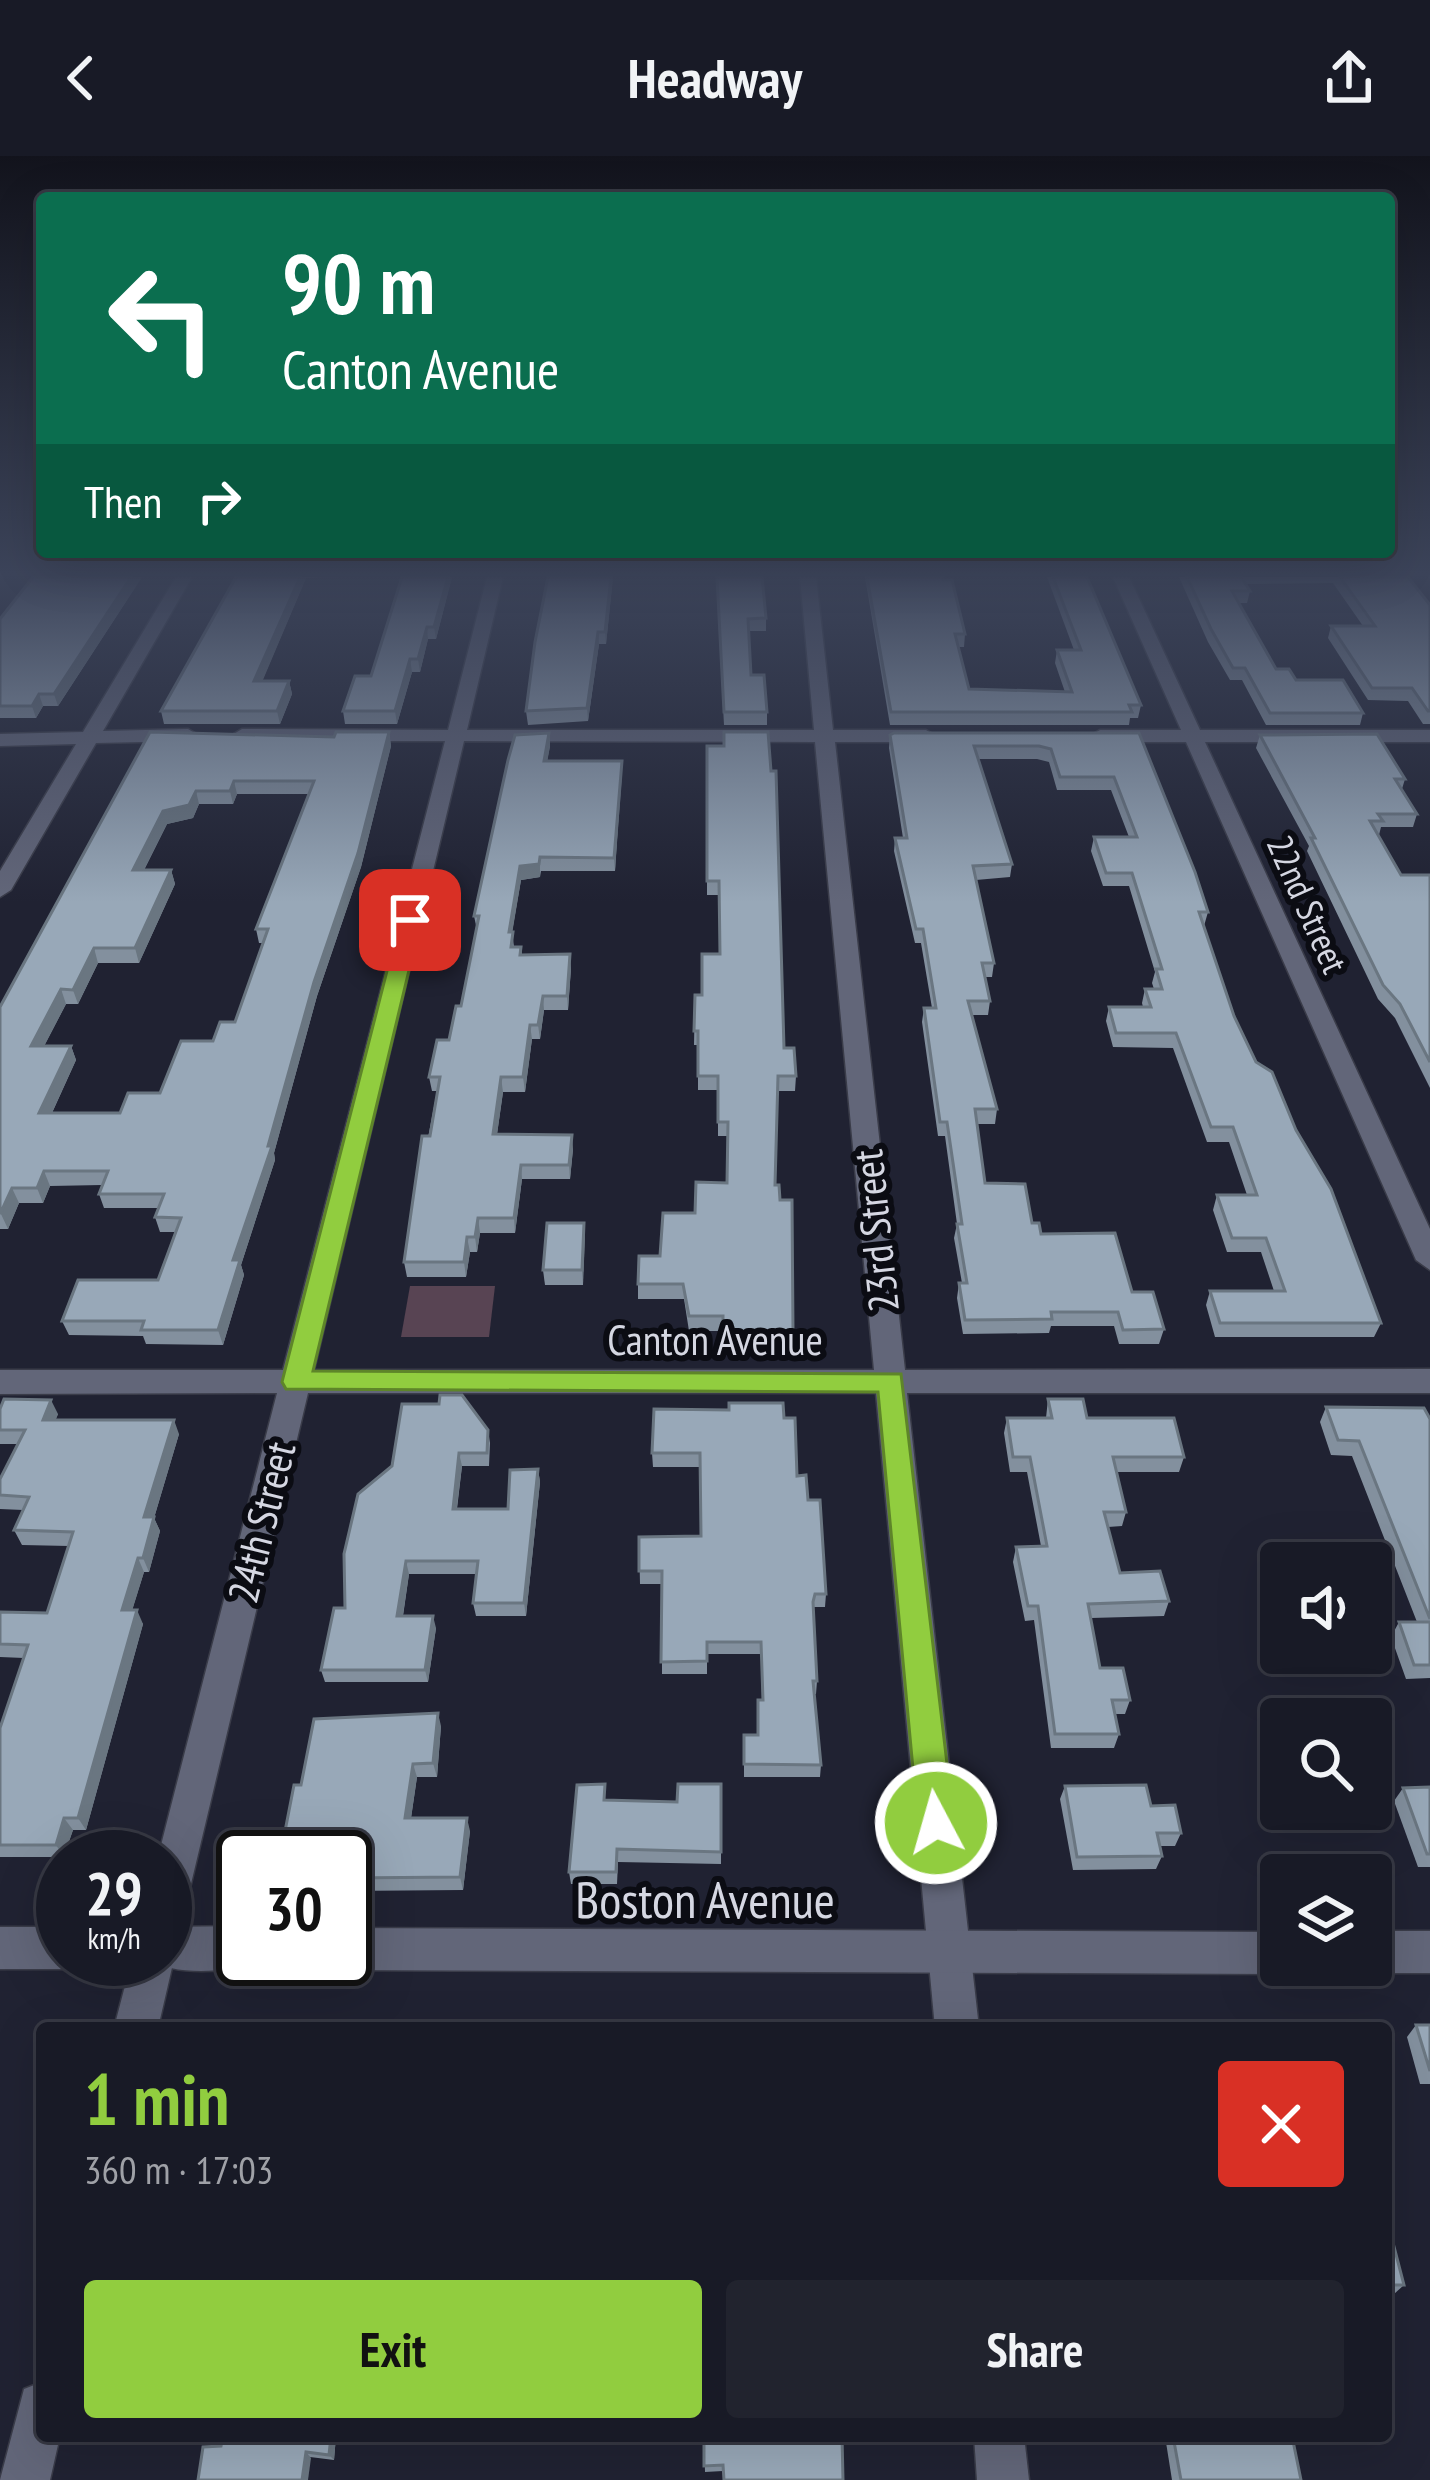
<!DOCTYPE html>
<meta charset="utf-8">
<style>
body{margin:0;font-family:"PT Sans Narrow",sans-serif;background:#21232e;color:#f1f3f6;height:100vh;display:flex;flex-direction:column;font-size:45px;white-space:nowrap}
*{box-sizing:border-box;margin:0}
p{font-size:39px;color:#9fa1a7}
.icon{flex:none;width:66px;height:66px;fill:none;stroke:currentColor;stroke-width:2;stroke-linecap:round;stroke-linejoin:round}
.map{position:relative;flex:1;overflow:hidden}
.panel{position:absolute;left:36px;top:1866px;width:1356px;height:420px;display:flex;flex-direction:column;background:#181a26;border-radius:12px;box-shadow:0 12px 48px #0002,0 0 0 3px #363843}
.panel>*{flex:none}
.guide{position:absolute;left:36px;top:36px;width:1359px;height:366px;border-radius:12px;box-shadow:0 12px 48px #0002,0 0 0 3px #363843;background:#0b6e4f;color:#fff;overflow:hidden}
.fabs{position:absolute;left:1260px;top:1386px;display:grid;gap:24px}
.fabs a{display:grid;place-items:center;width:132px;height:132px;border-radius:12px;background:#181a26;box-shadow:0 12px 48px #0002,0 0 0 3px #363843;font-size:60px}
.speed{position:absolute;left:36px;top:1674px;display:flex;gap:24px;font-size:60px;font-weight:700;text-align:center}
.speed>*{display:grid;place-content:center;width:156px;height:156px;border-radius:50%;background:#181a26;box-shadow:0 12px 48px #0002,0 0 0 3px #363843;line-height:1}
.speed small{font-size:30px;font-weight:400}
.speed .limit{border:6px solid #111;border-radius:18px;background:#fff;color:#111}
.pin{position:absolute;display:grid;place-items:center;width:102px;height:102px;color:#fff;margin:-51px;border-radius:24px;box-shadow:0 6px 18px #0006}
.me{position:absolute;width:132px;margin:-66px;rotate:354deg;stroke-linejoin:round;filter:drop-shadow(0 0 9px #0008)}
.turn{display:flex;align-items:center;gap:42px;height:252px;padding:0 48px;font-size:54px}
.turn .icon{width:156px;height:156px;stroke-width:2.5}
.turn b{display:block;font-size:84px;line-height:102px}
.then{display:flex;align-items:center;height:114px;padding:0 48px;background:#0003;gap:24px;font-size:45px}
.round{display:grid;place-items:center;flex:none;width:126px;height:126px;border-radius:12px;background:#21232e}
.head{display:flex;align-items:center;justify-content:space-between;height:204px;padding:0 48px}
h1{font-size:72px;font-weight:800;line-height:90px;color:#91cd3f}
.cta{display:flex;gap:24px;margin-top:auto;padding:24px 48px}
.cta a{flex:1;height:138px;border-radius:12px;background:#91cd3f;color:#111;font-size:48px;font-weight:800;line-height:138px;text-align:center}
.cta a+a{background:#21232e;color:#f1f3f6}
header{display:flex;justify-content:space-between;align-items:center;height:156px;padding:0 48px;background:#181a26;font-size:54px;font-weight:800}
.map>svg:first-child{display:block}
.green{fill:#584453}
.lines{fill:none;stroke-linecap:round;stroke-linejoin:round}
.minor-casing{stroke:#3a3c49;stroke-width:3}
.tertiary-casing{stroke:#3a3c49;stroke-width:3}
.minor{fill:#626679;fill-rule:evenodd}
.tertiary{fill:#626679;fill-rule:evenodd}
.wall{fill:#83909e;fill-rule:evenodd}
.shaded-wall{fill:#6a7681}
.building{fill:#98a8b8;stroke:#6a7681;stroke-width:3;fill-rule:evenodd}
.route{fill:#91cd3f;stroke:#5e8529;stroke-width:3}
.labels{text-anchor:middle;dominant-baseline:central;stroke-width:12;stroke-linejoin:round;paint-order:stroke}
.far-street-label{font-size:36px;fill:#d5d7e2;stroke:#0b0c13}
.street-label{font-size:42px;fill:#d5d7e2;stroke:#0b0c13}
.near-street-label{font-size:51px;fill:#d5d7e2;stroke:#0b0c13}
</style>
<header><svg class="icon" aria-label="back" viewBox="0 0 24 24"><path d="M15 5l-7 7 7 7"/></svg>Headway<svg class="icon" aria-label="share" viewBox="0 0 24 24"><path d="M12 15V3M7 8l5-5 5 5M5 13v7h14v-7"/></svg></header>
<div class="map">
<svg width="1430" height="2324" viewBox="0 0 1430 2324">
<rect width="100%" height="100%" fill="#202232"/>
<polygon class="green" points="410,1130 495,1130 489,1181 401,1181"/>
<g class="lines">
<defs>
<g id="minor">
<polygon points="176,421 192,421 103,575 188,573 198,579 188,585 96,587 11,734 0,741 0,715 76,588 0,590 0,578 83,576"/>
<path d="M487,421H503L467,574H814L800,421H816L833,574H926L936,580L926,586H835L905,1214L1430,1213V1237H907L979,1872H935L876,1237H308L185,1753L179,1767L165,1773V1701H158L277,1237L0,1238V1214H283L445,585H242L232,579L242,573L448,574ZM464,585L815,586L874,1214H314Z"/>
<polygon points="1113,421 1129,421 1200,574 1430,574 1430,586 1205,586 1430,1073 1430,1114 1416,1104 1186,586 1100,586 1090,580 1100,574 1181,574"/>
<polygon points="165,1787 174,1803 158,1872 114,1872 132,1803 165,1803"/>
<polygon points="42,2226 42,2280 60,2280 50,2324 0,2324 24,2233"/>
<polygon points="974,2280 1024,2280 1029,2324 977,2324"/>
</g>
<g id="tertiary">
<path d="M243,1770V1803H259C236,1818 170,1820 149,1803H165V1771Z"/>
<polygon points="0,1771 63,1771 63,1803 79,1803 78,1807 63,1813 0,1813"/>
<polygon points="345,1772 1281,1776 1281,1809 1297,1809 1281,1818 345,1814 328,1803 345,1803"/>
<polygon points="1371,1775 1430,1775 1430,1817 1371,1817 1356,1811 1371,1809"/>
</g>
</defs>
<use href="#minor" class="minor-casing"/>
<use href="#tertiary" class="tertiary-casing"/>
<use href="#minor" class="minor"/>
<use href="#tertiary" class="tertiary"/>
</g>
<g class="wall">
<polygon points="33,421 142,421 58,550 43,550 36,562 0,562 0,463"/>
<polygon points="236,421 341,421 306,422 262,525 289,525 292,538 280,568 164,568 161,555"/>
<polygon points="452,421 436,483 428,483 420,516 412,516 397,568 345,568 343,555"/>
<polygon points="613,421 606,488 599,488 588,565 528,569 526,555"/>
<polygon points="716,421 766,462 766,475 749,475 751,519 767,556 767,569 724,569"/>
<polygon points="865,421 943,421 965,478 964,491 958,491 969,533 1065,536 1055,507 1057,494 1074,494 1047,421 1087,421 1141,549 1138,562 1130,562 1129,569 890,569"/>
<polygon points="1179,421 1408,421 1430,449 1430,568 1423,568 1408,545 1368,544 1328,482 1331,470 1363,470 1333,427 1245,428 1250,435 1247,447 1238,447 1276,513 1363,557 1360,569 1266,569 1242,524 1230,524 1208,486"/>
<path d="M150,576L334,581L389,576L391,590L361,711L317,840L274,997L275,1004L241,1109L244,1119L223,1189L146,1188L143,1180L69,1179L62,1165L158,1124L175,1076H160L155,1061L158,1052H104L99,1038L102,1029L50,1030L43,1047H19L8,1073H0V851ZM237,638H308L256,773L259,787H263L235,866L160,937L120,957H52L76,904L71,890H44L66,848H78L98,807H139L175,728L171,714H144L167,668L193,662L199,648H233Z"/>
<polygon points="549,577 550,590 547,605 622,605 615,715 541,715 540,721 521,724 512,776 514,791 521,791 522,799 571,812 568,854 544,854 540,883 532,883 525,936 503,936 497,978 573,993 570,1023 522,1023 515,1077 480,1077 477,1096 470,1096 466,1121 407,1121 404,1106 437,935 432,935 429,921 449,884 461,850 477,774 474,760"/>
<polygon points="1139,577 1208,756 1204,770 1234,860 1256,906 1296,974 1381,1167 1374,1181 1215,1181 1206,1149 1210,1135 1274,1135 1261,1096 1227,1096 1213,1054 1217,1039 1247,1039 1229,986 1207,986 1173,892 1113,891 1106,865 1109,851 1143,851 1142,847 1145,833 1154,833 1152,827 1155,816 1129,730 1103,730 1091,695 1094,681 1129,681 1111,634 1057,634 1049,606 1037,603 978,603 1012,708 1010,721 976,724 994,807 992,821 985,821 990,845 988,859 972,859 997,953 995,968 977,968 985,1027 1032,1067 1041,1078 1132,1136 1164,1173 1159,1188 1119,1188 1114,1170 1051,1170 1049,1177 963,1178 957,1142 959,1127 962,1127 954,1082 957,1068 945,980 938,980 922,866 924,852 932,852 921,787 915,787 894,695 895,682 903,682 889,592 890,579"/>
<polygon points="1260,579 1405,623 1402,633 1417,658 1413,671 1381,671 1379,679 1401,719 1430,719 1430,932 1395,862 1378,843 1307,695 1309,690 1256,592"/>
<polygon points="707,590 784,892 796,920 795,935 777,935 775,1029 793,1175 792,1190 723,1190 723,1175 689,1175 684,1143 638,1143 638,1128 695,1057 727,1027 727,980 718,980 718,934 698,934 698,889 694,889 695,839 702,839 720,798 719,739 707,739"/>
<polygon points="584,1067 583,1129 545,1129 543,1114"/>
<polygon points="1048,1243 1087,1262 1184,1301 1179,1316 1116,1316 1126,1356 1122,1370 1108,1371 1120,1417 1169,1445 1164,1460 1091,1462 1100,1512 1130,1544 1125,1558 1115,1558 1119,1578 1114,1592 1051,1592 1034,1464 1025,1465 1013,1406 1016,1391 1041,1390 1027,1316 1010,1316 1004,1277 1007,1262 1046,1262"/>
<polygon points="1326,1251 1430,1263 1430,1522 1406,1523 1391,1481 1399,1466 1417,1466 1352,1300 1331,1299 1320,1266"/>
<polygon points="0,1253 58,1258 55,1264 179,1278 154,1362 160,1375 149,1416 144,1416 132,1454 143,1468 86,1674 73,1674 63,1701 0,1701 0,1572 24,1502 0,1501 0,1456 47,1457 69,1390 22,1389 14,1374 23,1354 0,1353 0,1323 18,1288 0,1288"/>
<polygon points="784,1262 797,1320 808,1344 826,1438 825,1451 814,1451 813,1454 817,1525 816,1538 814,1538 821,1609 820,1621 744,1621 744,1579 757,1579 762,1544 761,1498 707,1498 707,1518 662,1518 662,1428 640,1428 639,1381 701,1380 700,1311 653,1311 652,1297"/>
<polygon points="488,1274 490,1287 489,1310 462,1310 457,1353 508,1353 538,1313 540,1326 526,1460 476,1460 473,1447 477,1418 409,1418 403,1460 436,1472 428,1526 325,1526 321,1514 345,1452 392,1310"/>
<polygon points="441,1570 437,1621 417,1621 411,1662 470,1675 463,1734 345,1735 345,1701 301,1629"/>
<polygon points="721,1628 721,1708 618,1706 617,1728 571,1728 569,1716 606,1644 677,1646"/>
<polygon points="1065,1630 1181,1677 1175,1690 1160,1690 1162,1700 1156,1713 1073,1714 1060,1643"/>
<polygon points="1430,1631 1430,1711 1418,1711 1394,1645 1403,1632"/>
<polygon points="1416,1869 1430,1869 1430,1928 1420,1928 1407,1881"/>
<polygon points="1386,2060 1404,2129 1394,2138 1386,2138"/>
<polygon points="223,2280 336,2280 334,2304 221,2290"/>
<polygon points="704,2280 842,2280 723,2315 705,2316"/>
<polygon points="1165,2280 1292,2280 1301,2324 1172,2324"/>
</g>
<g class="shaded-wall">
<polygon points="131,421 142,421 58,550 54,538"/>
<polygon points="300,421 306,422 257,538 254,525"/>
<polygon points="448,421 452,421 436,483 434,471"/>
<polygon points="611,421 613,421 606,488 605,476"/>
<polygon points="427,471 428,483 420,516 418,503"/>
<polygon points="598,476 599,488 588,565 587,552"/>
<polygon points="410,503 412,516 397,568 395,555"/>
<polygon points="289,525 292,538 280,568 277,555"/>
<polygon points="39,538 43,550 36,562 32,550"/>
<polygon points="389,576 391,590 361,711 317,840 274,997 275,1004 241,1109 244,1119 223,1189 218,1174 233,1104"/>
<polygon points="549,577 550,590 545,618 544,605"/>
<polygon points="622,605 622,618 615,715 614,702"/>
<polygon points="234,625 237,638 233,648 230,635"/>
<polygon points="196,635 199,648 193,662 167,668 137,728 133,714 163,655"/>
<polygon points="540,701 540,721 521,724 510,790 509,776 520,710"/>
<polygon points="171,714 175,728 139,807 135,792"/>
<polygon points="94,792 98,807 78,848 73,834"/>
<polygon points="570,798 571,812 568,854 567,840"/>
<polygon points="61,833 66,848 37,904 31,890"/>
<polygon points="543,840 544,854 540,883 538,869"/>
<polygon points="530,869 532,883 525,936 523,921"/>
<polygon points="71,890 76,904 45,972 39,957"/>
<polygon points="501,921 503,936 495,993 493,978"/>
<polygon points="572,979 573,993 570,1023 569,1009"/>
<polygon points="521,1009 522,1023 515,1077 514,1062"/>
<polygon points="44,1015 50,1030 43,1047 37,1032"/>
<polygon points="12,1032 19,1047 8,1073 1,1058"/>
<polygon points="478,1062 480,1077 477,1096 475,1081"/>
<polygon points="584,1067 585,1082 583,1129 582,1114"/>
<polygon points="467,1081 470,1096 466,1121 464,1106"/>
<polygon points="51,1244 58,1258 50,1279 43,1264"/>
<polygon points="174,1264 179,1278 154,1362 160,1375 149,1416 143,1402 144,1361"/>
<polygon points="459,1297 462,1310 455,1366 453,1353"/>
<polygon points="538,1313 540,1326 526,1460 524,1447"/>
<polygon points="138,1402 144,1416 128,1468 122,1454"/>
<polygon points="406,1405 409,1418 401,1472 397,1460"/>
<polygon points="137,1454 143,1468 86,1674 78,1662"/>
<polygon points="433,1460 436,1472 428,1526 425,1514"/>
<polygon points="438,1557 441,1570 437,1621 433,1607"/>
<polygon points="413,1608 417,1621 409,1676 405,1662"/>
<polygon points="64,1662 73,1674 64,1701 56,1689"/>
<polygon points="467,1662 470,1675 463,1734 460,1721"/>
<polygon points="331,2280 336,2280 334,2304 329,2299"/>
<polygon points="306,2296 311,2302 308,2324 302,2324"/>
</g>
<g class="building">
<polygon points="33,421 131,421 54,538 39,538 32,550 0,550 0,463"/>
<polygon points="236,421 300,421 254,525 289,525 277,555 161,555"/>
<polygon points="402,421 448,421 434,471 427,471 418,503 410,503 395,555 343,555 355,520 371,520"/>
<polygon points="548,421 611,421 605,476 598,476 587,552 526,555 535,486"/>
<polygon points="717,421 762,421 766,462 748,463 751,519 764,519 767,556 724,556"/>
<polygon points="867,421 943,421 943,424 952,424 965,478 955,478 969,533 1072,536 1057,494 1081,494 1053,421 1087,421 1141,549 1129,549 1132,556 891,556"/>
<polygon points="1187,421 1241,421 1250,435 1232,435 1276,513 1289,513 1296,524 1343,524 1363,557 1270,557 1245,512 1233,512 1211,473"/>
<polygon points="1340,421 1408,421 1430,449 1430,555 1428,555 1412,532 1372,532 1331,470 1375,470"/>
<path d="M150,576L334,581L336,576H389L358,697L314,826L268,990H272L233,1104H240L218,1174H141L144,1165H62L78,1124H158L181,1062L155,1061L164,1038H99L108,1015H44L37,1032H12L0,1058V851ZM234,625H314L256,773H268L235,866H220L213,885H181L160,937H128L120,957H39L71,890H31L61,833L73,834L94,792H135L171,714H133L163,655L189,649L196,635H230Z"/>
<polygon points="724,576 768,576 771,615 776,615 784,892 794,892 796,920 778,920 775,1029 779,1029 780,1044 792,1044 793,1175 723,1175 723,1160 689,1160 683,1128 638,1128 639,1100 660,1100 663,1057 695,1057 696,1026 727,1027 728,966 718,966 718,920 698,920 698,875 694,875 695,839 702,839 702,798 720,798 719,725 707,725 707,590 724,590"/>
<polygon points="549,577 544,605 622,605 614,702 540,701 539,708 520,710 509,776 513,776 511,791 521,791 520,799 570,798 567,840 543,840 538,869 530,869 523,921 501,921 493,978 572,979 569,1009 521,1009 514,1062 478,1062 475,1081 467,1081 464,1106 404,1106 422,980 430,980 440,921 429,921 437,884 449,884 456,850 461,850 479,760 474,760 508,604 515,579"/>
<polygon points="894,577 1139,577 1195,716 1208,756 1199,756 1234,860 1256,906 1272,916 1296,974 1331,1033 1381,1167 1220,1167 1210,1135 1285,1135 1266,1082 1232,1082 1217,1039 1257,1039 1233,971 1211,971 1176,877 1116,877 1109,851 1151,851 1145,833 1162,833 1156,813 1162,813 1132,717 1106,717 1094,681 1137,681 1114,621 1060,621 1051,593 1039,590 974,590 1012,708 973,710 994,807 982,807 990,845 968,845 997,953 975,953 985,1027 1025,1028 1032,1067 1039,1067 1041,1078 1115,1077 1132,1136 1153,1136 1164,1173 1123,1174 1118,1156 1051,1156 1052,1163 965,1164 959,1127 967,1127 957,1068 962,1068 947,966 940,966 924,852 936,852 923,773 916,773 895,682 907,682 890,579"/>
<polygon points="1377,578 1405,623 1395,623 1417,658 1378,658 1383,665 1370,665 1401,719 1430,719 1430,906 1400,848 1383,829 1311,682 1315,682 1260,579"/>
<polygon points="547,1067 584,1067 582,1114 543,1114"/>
<polygon points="440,1239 462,1239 488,1274 487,1297 459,1297 453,1353 508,1353 510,1314 538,1313 524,1447 473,1447 478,1405 406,1405 397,1460 433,1460 425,1514 321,1514 334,1452 345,1452 344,1398 358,1338 392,1310 402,1248 439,1248"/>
<polygon points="4,1243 51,1244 43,1264 174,1264 144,1361 154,1361 143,1402 138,1402 122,1454 137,1454 78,1662 64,1662 56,1689 0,1689 0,1572 28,1489 0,1488 0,1456 47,1457 73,1376 14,1374 29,1341 0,1339 0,1323 25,1274 0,1274 0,1253"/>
<polygon points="1048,1243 1083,1243 1087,1262 1174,1262 1184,1301 1113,1301 1126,1356 1104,1356 1120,1417 1160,1415 1169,1445 1088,1448 1100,1512 1123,1512 1130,1544 1112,1544 1119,1578 1055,1578 1038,1450 1028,1450 1016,1391 1047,1390 1030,1301 1013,1301 1007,1262 1052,1262"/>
<polygon points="729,1247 783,1247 784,1262 795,1262 797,1320 806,1319 808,1344 820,1344 826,1438 815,1438 813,1446 817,1525 813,1525 821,1609 744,1608 744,1579 758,1579 758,1544 763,1544 761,1486 707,1486 707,1505 661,1506 662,1415 639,1415 639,1381 701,1380 700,1297 652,1297 654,1253 729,1254"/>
<polygon points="1326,1251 1424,1252 1430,1263 1430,1463 1359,1285 1338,1284"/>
<polygon points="1399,1466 1430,1466 1430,1509 1414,1509"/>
<polygon points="438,1557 433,1607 413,1608 405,1662 467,1662 460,1721 345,1722 345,1701 280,1701 294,1629 301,1629 314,1563"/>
<polygon points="605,1628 604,1644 677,1646 678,1628 721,1628 721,1696 617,1693 616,1716 569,1716 577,1629"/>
<polygon points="1146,1629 1151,1650 1175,1649 1181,1677 1157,1677 1162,1700 1077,1701 1065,1630"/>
<polygon points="1430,1631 1430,1698 1427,1698 1403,1632"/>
<polygon points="1416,1869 1430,1869 1430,1915"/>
<polygon points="1386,1966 1393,1989 1386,1989"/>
<polygon points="1386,2060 1404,2129 1386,2129"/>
<polygon points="223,2280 331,2280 329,2299 306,2296 302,2324 198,2324 203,2291 221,2290"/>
<polygon points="704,2280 842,2280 843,2324 724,2324 723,2309 704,2310"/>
<polygon points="1173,2280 1292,2280 1301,2324 1181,2324"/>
</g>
<linearGradient id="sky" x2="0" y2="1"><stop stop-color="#12131c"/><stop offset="0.56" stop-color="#3c445a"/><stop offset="1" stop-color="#3c445a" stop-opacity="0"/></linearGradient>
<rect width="1430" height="746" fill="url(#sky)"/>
<polygon class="route" points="410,758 421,764 313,1215 901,1218 954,1667 949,1679 936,1684 923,1679 918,1667 878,1236 286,1233 282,1226 400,764"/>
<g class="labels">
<g class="far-street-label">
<text transform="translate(1308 748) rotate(66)">22nd Street</text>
</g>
<g class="street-label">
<text transform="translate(875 1075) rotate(-96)">23rd Street</text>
<text x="715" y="1183">Canton Avenue</text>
<text transform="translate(261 1366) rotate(-76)">24th Street</text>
</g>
<g class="near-street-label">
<text x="705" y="1743">Boston Avenue</text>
</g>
</g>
</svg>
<div class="fabs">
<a><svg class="icon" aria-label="sound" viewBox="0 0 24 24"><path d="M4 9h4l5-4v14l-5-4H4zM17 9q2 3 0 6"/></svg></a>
<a><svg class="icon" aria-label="search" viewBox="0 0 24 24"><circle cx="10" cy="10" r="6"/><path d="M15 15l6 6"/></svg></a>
<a><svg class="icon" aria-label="layers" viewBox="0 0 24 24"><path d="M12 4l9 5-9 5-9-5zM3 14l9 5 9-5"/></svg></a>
</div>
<div class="speed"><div>29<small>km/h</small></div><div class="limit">30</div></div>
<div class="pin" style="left:410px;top:764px;background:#d93025"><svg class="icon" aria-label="arrive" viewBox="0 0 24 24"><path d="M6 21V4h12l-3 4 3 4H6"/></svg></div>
<svg class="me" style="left:936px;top:1667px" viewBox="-20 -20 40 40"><circle r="17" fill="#91cd3f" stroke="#fff" stroke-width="3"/><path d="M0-11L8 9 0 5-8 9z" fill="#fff"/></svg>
<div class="guide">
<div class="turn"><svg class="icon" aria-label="left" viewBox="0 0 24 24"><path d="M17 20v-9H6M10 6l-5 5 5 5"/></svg><div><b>90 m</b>Canton Avenue</div></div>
<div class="then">Then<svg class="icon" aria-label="right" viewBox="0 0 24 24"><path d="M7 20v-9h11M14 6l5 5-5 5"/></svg></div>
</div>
<section class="panel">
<div class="head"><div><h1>1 min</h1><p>360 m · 17:03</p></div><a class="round" style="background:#d93025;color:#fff"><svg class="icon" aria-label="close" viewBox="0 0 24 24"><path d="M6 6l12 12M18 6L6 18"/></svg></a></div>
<div class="cta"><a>Exit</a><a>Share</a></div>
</section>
</div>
